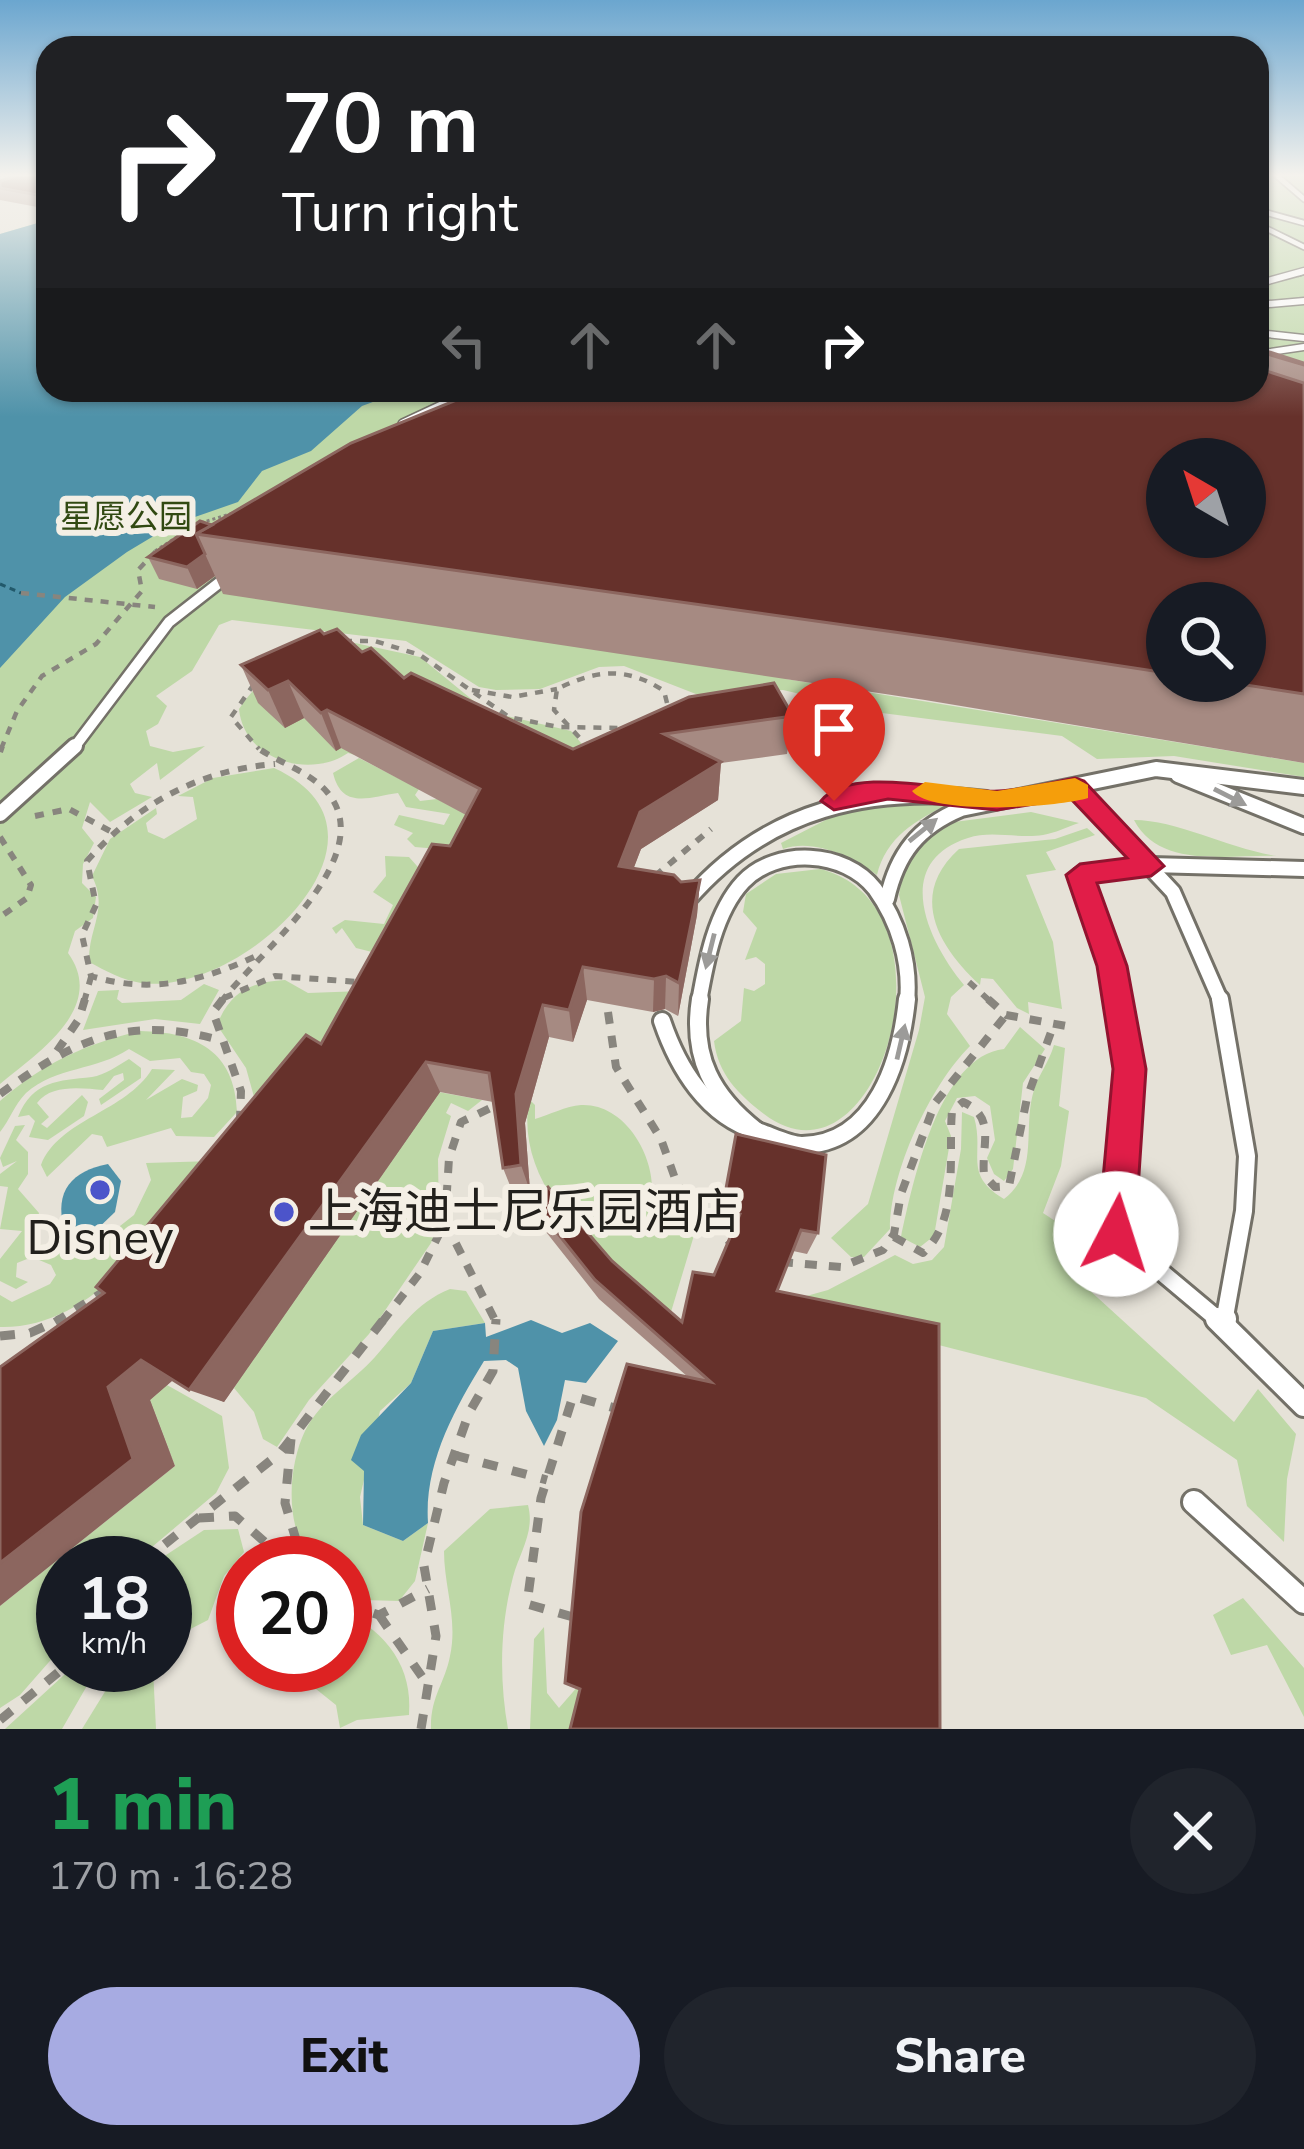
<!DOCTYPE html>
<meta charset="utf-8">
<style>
body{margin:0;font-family:"Nunito Sans","Noto Sans SC",sans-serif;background:#20242c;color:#f1f3f6;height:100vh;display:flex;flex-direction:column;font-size:45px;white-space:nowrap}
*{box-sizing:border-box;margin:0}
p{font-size:39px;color:#9ea1a6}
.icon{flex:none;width:66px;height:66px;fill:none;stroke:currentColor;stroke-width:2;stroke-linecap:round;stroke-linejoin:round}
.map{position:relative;height:1729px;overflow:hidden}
.drawer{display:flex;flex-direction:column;background:#171b24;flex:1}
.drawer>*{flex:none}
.top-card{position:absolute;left:36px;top:36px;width:1233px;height:366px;border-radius:36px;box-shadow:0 3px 9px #0004;background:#202124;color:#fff;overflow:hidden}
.needle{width:78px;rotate:321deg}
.fabs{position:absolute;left:1146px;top:438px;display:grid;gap:24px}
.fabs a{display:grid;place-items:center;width:120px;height:120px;border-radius:50%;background:#171b24;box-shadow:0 3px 9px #0004;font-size:60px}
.speed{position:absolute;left:36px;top:1536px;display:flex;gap:24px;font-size:60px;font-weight:700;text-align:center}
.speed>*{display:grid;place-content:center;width:156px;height:156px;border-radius:50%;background:#171b24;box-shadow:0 3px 9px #0004;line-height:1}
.speed small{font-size:30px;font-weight:400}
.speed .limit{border:18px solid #d22;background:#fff;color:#111}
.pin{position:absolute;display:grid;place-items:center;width:102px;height:102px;color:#fff;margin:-123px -51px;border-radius:50% 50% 50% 0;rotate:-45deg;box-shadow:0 0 12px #0007}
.pin .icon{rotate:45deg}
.me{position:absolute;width:132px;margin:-66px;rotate:5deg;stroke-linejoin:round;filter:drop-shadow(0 0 9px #0008)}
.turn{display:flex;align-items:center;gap:42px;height:252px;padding:0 48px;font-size:54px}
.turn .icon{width:156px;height:156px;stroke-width:2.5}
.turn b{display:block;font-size:84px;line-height:102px}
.lanes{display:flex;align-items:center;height:114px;padding:0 48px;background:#0003;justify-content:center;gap:60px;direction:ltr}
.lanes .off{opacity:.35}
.round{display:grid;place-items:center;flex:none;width:126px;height:126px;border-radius:63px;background:#20242c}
.summary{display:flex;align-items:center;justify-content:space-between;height:204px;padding:0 48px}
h1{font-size:72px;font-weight:800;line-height:90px;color:#1e9e55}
.action{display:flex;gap:24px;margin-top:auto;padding:24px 48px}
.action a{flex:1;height:138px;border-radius:72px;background:#a7abe2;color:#111;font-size:48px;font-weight:800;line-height:138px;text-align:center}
.action a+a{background:#20242c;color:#f1f3f6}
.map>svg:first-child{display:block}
.green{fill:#bed8a7}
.water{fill:#4f92a9}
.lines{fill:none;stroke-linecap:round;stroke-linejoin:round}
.ferry{stroke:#22596b;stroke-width:3;stroke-dasharray:6 4.5;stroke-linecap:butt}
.lane-far6-casing{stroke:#747168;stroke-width:8}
.lane-far5-casing{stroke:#747168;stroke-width:9}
.lane-far4-casing{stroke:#747168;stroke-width:12}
.lane-far3-casing{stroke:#747168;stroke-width:15}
.lane-far2-casing{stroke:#747168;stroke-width:20}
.lane-far1-casing{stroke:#747168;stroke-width:22}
.lane-casing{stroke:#747168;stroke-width:28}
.path-far4{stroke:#88857e;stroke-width:3;stroke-dasharray:3 3;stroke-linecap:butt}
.path-far3{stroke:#88857e;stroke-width:4.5;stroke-dasharray:8 8;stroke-linecap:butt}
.path-far2{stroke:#88857e;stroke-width:6;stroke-dasharray:9 9;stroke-linecap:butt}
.path-far1{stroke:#88857e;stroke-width:8;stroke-dasharray:12 12;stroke-linecap:butt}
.path{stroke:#88857e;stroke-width:9;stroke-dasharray:15 15;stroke-linecap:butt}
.lane-far6{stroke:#fff;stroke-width:4.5}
.lane-far5{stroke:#fff;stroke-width:6}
.lane-far4{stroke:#fff;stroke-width:9}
.lane-far3{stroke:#fff;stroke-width:10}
.lane-far2{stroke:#fff;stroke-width:14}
.lane-far1{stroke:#fff;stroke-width:16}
.lane{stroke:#fff;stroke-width:22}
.wall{fill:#a68a82;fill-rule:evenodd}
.shaded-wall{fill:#8c665f}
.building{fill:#66312b;stroke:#8c665f;stroke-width:3;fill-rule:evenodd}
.oneway{fill:#9c9b99}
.route{fill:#e11d48;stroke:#92132f;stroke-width:3}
.slow{fill:#f59e0b}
.poi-dot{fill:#4c54ca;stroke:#f4efe5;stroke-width:4.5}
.labels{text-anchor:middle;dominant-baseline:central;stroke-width:12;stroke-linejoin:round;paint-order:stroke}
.far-park-label{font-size:33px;fill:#314912;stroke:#f4efe5}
.near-poi-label{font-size:48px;fill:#22201c;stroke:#f4efe5;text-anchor:start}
</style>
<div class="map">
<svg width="1304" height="1729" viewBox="0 0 1304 1729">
<rect width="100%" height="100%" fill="#e6e2d8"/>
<g class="green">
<polygon points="1257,175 1304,175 1304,425 1257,390"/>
<path d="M48,220V390H576L786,679L1304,763V777L1174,756L1097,759L1062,736L882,713L783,690L701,696L624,666L599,667L540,689L496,690L479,687L406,641L232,620L219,625L192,671L156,696L167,706L158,724L146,731L150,746L173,752L205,746L160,780L157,763L130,784L135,793L152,797L110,822L90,802L82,828L94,843L83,864L82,883L96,897L93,918L75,931L68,953C107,1007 39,1052 0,1084V234Z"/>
<path d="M355,643L420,657L486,711L571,731L586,749L575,763L312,714L370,733L355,755L348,753C310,779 244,761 239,709C266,667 306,650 355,643Z"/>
<path d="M359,758L419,789L415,795L420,801L437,799L488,826L450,850L415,847L407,839L413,833L394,825L399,815L444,825L450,814L406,807L398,793C369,797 342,810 333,773Z"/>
<path d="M274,768C417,833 242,997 141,983C122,980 106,971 89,962C88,928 109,910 92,876L110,839L156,808L157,814L146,823L148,832L164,839L197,819L193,797L178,796L213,778Z"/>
<path d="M944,799L949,804C916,820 886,837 877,875C852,857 814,838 783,849L781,843L851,807Z"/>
<path d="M1031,812L1079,823C1067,827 1055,833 1043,835C1019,839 991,830 968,838C890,863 929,943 964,985L951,997L947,1014L970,1046C930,1086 890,1172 890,1229L864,1257H851L831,1238L868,1204L919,1030L925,997L899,895L905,859L926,837L954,822Z"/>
<path d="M1134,820C1177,820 1230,849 1277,856C1231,854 1160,870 1134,820Z"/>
<path d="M1087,828L1095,835L1046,852L1056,870L1026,875L1053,942L1062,1009L1028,1002L1029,1014L1017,1008L993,979L981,978L980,985C938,946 908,895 959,849L1055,839Z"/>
<polygon points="385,856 409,857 425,875 372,952 356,948 342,928 336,934 332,928 345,920 384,924 393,905 373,892 386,876"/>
<path d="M820,869C965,905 879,1202 764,1114C738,1094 718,1074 714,1041L741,1021L744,988L754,991L765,984V964L756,957L745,960L757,928L743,912L746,894L776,874Z"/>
<path d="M285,980L308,993L362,991L136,1305L33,1365L44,1335L134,1283L256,1104L246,1068L217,1025C230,992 250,982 285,980Z"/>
<polygon points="204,984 219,990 200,1024 155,1019 83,1030 98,991 119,990 117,999 122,1003 181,1000"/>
<path d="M1020,1027L1045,1049L1023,1083L1013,1169L1004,1181L994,1174L987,1158L995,1140L990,1106L975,1096L957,1098L945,1121L951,1136L934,1236L920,1247L901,1237C913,1182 939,1056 1004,1049Z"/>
<path d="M140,1031C196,1032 235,1051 237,1112L214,1137L176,1136L171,1128L107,1147L102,1136L92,1134L47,1177L41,1165C59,1119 126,1112 152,1069L175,1070L146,1100L182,1079L198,1085L197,1091L183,1097L181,1118L192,1117L208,1098L211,1085L204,1074L191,1072L180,1058L150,1061L129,1049C96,1071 57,1066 26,1093C14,1105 10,1120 0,1132V1101C42,1064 85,1044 140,1031Z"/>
<path d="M1054,1045L1065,1048L1059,1106L1069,1111L1061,1166L1043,1213L1081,1238L1064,1267L1234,1422L1258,1389L1296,1434L1287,1479L1284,1542L1247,1506L1237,1460L1146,1398L919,1340L792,1300L828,1290L895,1255L913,1264L932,1260L944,1247L961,1149L962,1112L974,1117C985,1154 962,1174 1004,1199C1040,1171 1022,1128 1034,1090C1039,1074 1049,1062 1054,1045Z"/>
<path d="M129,1059L141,1068V1078L101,1105L99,1099L124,1080L123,1073L114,1076L103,1090C81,1088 51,1084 37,1103L49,1117L41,1124L47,1128L82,1095L88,1102L84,1116L48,1140L29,1137L35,1121L29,1115L18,1117C33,1080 58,1081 92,1077C105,1075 117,1066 129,1059Z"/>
<polygon points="422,1089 482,1100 468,1111 451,1103 446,1113 451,1116 438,1159 439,1222 431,1243 369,1334 309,1400 277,1447 263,1439 254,1412 234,1388"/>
<path d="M529,1099L535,1105V1119C549,1115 566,1106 581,1105C625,1103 655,1156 652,1194L695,1232L668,1322C609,1260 513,1194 529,1099Z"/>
<path d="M25,1125L16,1140L28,1152V1174L18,1189L39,1213L32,1236L37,1244L87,1252L134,1215L151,1180L146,1163L214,1161C157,1227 97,1329 0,1327V1295L12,1302L50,1284L56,1275L51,1265L32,1257L17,1263L16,1277L28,1282L16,1289L0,1281V1259L22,1231L0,1229L8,1187L0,1186V1174L17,1161L3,1167L0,1158L15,1126Z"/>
<path d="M450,1289L466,1291L485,1323L433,1331L411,1383L380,1411L360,1497L363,1525L403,1541L428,1523L415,1581L399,1601L364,1600L345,1587V1563H316C284,1535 287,1468 305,1431C321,1399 353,1382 375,1357C399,1330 415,1303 450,1289Z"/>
<polygon points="167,1385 222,1416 229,1468 216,1493 133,1563 63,1563 63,1646 20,1695 0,1708 0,1606 175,1466 150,1400"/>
<path d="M528,1505C535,1532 520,1551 513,1577C500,1626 499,1679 508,1729H431C430,1697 445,1683 450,1656C458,1619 444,1587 444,1551L490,1509Z"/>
<polygon points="238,1529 244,1552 224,1576 208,1620 165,1642 165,1563 154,1563 204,1530"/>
<polygon points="1243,1598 1304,1668 1304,1717 1267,1645 1231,1655 1213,1615"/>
<path d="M345,1613C387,1632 413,1668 409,1715L357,1720L340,1728L336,1705L316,1689L292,1692L272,1686L266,1665H345Z"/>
<polygon points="544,1627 547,1693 559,1708 586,1677 576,1729 530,1729 534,1639"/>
<polygon points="75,1665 109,1665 88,1684 62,1729 5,1729"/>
<polygon points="153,1669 156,1729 82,1729 114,1677"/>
</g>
<g class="water">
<polygon points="48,220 48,390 405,390 362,406 311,451 262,471 238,502 172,525 127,552 65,597 0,668 0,234"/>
<path d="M108,1164L121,1181L115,1212L90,1236L64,1228C54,1191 72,1171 108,1164Z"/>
<path d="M531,1320L562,1333L590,1323L618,1341L586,1383L565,1380L557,1420L544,1446L526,1411L518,1368L506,1360L484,1361C454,1410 424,1464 428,1523L403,1541L363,1525L364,1471L351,1460L361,1435L411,1383L433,1331L485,1323L486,1337Z"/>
</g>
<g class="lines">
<polyline class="ferry" points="0,584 21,593"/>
<defs>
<g id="lane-far6">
<polyline points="1276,175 1304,199"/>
<polyline points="1257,183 1266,175"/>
<polyline points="1257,210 1304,223"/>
<polyline points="1257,224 1304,247"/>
<polyline points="1299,273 1304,271"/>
</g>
<g id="lane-far5">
<polyline points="1257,284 1304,271"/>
<polyline points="1257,305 1304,301"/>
<polyline points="1257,333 1304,338"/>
<polyline points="1257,354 1304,347"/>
<polyline points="479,395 500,390"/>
</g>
<polyline id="lane-far4" points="403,424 450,402 491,392"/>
<polyline id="lane-far3" points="73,749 169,622 233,572"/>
<g id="lane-far2">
<polyline points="1178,775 1304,826"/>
<polyline points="1075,787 1173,892 1221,1002"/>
<polyline points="0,814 75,746"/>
<path d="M887,899C897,854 918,827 961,809L1156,769L1304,787"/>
<path d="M688,900C767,808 871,786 986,799"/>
<path d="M699,1002C706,962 715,912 743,882C776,847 845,850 875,889C898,921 911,962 907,1002"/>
<polyline points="1119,1002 1080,875 1151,865 1304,869"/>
</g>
<g id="lane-far1">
<path d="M700,999C691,1057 712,1096 757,1131"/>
<polyline points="1118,999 1125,1094 1116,1234 1221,1322"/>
<polyline points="1220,999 1247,1156 1244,1211 1224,1322"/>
<path d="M662,1021C678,1068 707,1116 757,1131"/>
<path d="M757,1131C770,1135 789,1145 802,1145C877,1144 901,1058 907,999"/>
<polyline points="757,1131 766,1138"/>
</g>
<g id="lane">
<polyline points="1217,1319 1304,1405"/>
<polyline points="1224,1325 1225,1319"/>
<polyline points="1194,1502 1304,1602"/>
</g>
</defs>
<use href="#lane-far6" class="lane-far6-casing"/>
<use href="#lane-far5" class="lane-far5-casing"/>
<use href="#lane-far4" class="lane-far4-casing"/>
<use href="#lane-far3" class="lane-far3-casing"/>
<use href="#lane-far2" class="lane-far2-casing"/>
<use href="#lane-far1" class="lane-far1-casing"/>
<use href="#lane" class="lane-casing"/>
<polyline class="path-far4" points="155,551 197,524 240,511"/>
<g class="path-far3">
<polyline points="21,593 155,607"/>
<polyline points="344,641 375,641 420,655 509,717 558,727 625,728"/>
<polyline points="254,684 231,717 259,749"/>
<polyline points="472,690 512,697 557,689"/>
<polyline points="1,749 17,711 42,676 96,644 142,591 138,570 159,548"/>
<path d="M590,749L554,710L557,689C595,670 627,666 664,691L669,711"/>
</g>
<g class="path-far2">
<polyline points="0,752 2,746"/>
<polyline points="35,816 69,809 110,831"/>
<polyline points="0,837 31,885 27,898 0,917"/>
<polyline points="655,876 711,829"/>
<path d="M254,957C199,982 150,994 91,976L82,935L96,905L87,861C137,804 199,770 275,764"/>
<polyline points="969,982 991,1002"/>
<polyline points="224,998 275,976 359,982"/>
<polyline points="84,1002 91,977"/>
<path d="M221,1002C257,954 382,856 327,792C308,770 278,763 255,746"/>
</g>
<g class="path-far1">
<polyline points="223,999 213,1012 241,1091 240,1119"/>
<polyline points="988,999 1006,1015 1072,1027"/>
<polyline points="608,1012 616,1067 661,1139 677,1184 734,1247"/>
<polyline points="57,1051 79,1019 85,999"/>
<path d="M0,1094C73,1041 125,1015 216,1039"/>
<polyline points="445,1222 496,1322"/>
<path d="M894,1237L923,1253C960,1219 948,1157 952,1111L963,1102C997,1117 981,1145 984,1175L995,1187L1009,1186L1027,1098L1054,1024"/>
<polyline points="781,1262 841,1267 883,1250 894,1234 901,1194 935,1103 1006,1015"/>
<polyline points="55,1322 109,1288"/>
<polyline points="382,1322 420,1273 445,1222 449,1158 461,1122 499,1104"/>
</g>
<g class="path">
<polyline points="0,1336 30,1333 61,1319"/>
<polyline points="291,1439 285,1503 303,1563"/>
<polyline points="454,1455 547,1480"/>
<polyline points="199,1518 235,1516 266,1543 293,1545"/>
<polyline points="141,1563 280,1453 384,1319"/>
<polyline points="345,1604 379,1615 428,1589"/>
<polyline points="379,1615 425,1681"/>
<polyline points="573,1617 527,1604 541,1498 573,1396 618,1409"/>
<polyline points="0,1720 67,1665"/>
<polyline points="421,1729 436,1636 424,1566 444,1483 469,1413 493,1371 496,1319"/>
</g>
<use href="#lane-far6" class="lane-far6"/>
<use href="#lane-far5" class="lane-far5"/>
<use href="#lane-far4" class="lane-far4"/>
<use href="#lane-far3" class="lane-far3"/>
<use href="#lane-far2" class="lane-far2"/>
<use href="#lane-far1" class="lane-far1"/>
<use href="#lane" class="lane"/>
</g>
<g class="wall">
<polygon points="48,175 48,209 0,200 0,181"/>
<path d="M1257,348L1304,363V763L925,700L223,594L215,576L197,589L159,579L148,557L212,525L1257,390ZM1167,603L1245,681H1167Z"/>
<polygon points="324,634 362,652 404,678 573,749 689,697 793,716 787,754 721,763 718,800 641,849 633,869 681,882 700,880 697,915 678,1016 665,1009 653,1012 587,1000 573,1042 549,1037 525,1123 530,1191 513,1193 503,1168 493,1102 440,1092 224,1402 173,1380 150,1400 175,1466 104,1293 321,1044 450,846 466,815 341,748 336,751 304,718 285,728 258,703 241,665"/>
<polygon points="736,1134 818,1233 807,1254 793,1251 777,1291 940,1729 688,1377 599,1299 539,1223 531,1200 612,1261 682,1322 714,1275 731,1235 717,1232"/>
</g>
<g class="shaded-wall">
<polygon points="205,554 215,576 197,589 187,567"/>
<polygon points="288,681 304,718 285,728 268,690"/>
<polygon points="327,710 341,748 336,751 321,713"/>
<polygon points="721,762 718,800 641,849 621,902 619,866 640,812"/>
<polygon points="700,880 697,915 678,1016 679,983"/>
<polygon points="583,967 587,1000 573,1042 569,1010"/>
<polygon points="666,976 665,1009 653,1012 654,979"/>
<polygon points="543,1005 549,1037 525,1123 530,1191 521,1165 516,1094"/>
<polygon points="426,1062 440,1092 224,1402 189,1390"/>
<polygon points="141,1360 180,1374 150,1400 175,1466 0,1606 0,1563 108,1387"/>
</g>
<g class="building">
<polygon points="19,175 48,175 48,197 0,188 0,181"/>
<polygon points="1257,348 1304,363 1304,365 1257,351"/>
<path d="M1257,368L1304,383V694L1220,681H1245V603H1167V673L944,639L196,534L351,443L464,397L474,390H1257ZM1167,459H1245V537H1167Z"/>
<polygon points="200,521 212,525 196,534 205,554 187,567 148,557"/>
<polygon points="337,629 362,652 371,648 404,678 411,673 573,749 689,697 774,683 793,716 664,734 721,762 640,812 619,866 674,875 681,882 700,880 679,983 666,976 654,979 583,967 569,1010 543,1005 516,1094 521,1165 503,1168 489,1073 426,1062 189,1390 141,1360 108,1387 133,1459 0,1563 0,1367 104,1293 96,1287 306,1035 321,1044 432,844 450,846 480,789 327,710 321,713 288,681 268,690 241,665 320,630 324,634"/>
<polygon points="736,1134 826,1155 818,1233 801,1230 777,1291 939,1324 940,1729 570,1729 580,1689 565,1683 581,1512 627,1364 711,1382 595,1280 531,1200 548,1187 612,1261 682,1322 693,1272 714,1275 740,1214 722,1210"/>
</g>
<defs><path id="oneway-solid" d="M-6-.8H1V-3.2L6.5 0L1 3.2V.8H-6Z" transform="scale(3)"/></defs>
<g class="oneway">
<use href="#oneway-solid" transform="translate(1230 797) rotate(27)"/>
<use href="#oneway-solid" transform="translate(923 830) rotate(-39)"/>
<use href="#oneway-solid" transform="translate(710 951) rotate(104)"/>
<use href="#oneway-solid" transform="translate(901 1042) rotate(-77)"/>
</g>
<linearGradient id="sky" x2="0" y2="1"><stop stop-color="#6ba6cf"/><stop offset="0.42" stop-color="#f4f2ed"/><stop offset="1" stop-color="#f4f2ed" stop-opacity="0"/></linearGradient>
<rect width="1304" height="417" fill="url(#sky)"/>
<path class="route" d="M1075,778L1084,781L1164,866L1151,876L1097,883L1127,966L1146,1069L1135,1234L1129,1248L1116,1253L1103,1248L1098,1234L1113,1069L1097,966L1066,875L1080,864L1127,858L1070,798L997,810L888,799L834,810L821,801C851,763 956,794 999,791C1024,790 1050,783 1075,778Z"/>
<path class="slow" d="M1075,778L1088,785V798C1059,807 933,816 912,791L925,782L997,791Z"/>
<g class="poi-dot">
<circle cx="100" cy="1190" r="12"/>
<circle cx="284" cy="1212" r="12"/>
</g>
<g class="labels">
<g class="far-park-label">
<text x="126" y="517">星愿公园</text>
</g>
<g class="near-poi-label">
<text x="308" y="1212">上海迪士尼乐园酒店</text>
<text x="100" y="1238" text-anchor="middle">Disney</text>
</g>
</g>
</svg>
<div class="fabs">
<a><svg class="needle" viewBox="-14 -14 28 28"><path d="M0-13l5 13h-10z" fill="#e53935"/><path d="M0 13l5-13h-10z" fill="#9ea1a6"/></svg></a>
<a><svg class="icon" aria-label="search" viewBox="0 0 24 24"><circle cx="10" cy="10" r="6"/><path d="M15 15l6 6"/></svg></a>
</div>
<div class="speed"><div>18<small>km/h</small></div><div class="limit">20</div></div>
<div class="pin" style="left:834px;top:801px;background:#d93025"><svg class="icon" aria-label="arrive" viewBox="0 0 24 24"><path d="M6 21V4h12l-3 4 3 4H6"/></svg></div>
<svg class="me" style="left:1116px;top:1234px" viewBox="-20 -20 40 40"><circle r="19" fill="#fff"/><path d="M0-13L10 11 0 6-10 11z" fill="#e11d48"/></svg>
<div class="top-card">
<div class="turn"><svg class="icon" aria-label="right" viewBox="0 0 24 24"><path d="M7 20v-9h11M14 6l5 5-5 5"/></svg><div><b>70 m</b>Turn right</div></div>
<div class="lanes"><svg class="icon off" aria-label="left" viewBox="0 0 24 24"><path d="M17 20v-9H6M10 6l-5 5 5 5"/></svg><svg class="icon off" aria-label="ahead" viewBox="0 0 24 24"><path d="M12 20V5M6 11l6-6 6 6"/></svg><svg class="icon off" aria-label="ahead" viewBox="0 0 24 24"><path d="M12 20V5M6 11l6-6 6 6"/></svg><svg class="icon" aria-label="right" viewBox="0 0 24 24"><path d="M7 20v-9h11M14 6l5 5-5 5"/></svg></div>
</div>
</div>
<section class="drawer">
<div class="summary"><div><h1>1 min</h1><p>170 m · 16:28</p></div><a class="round"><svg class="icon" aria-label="close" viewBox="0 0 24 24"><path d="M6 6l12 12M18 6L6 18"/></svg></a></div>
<div class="action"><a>Exit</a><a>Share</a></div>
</section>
